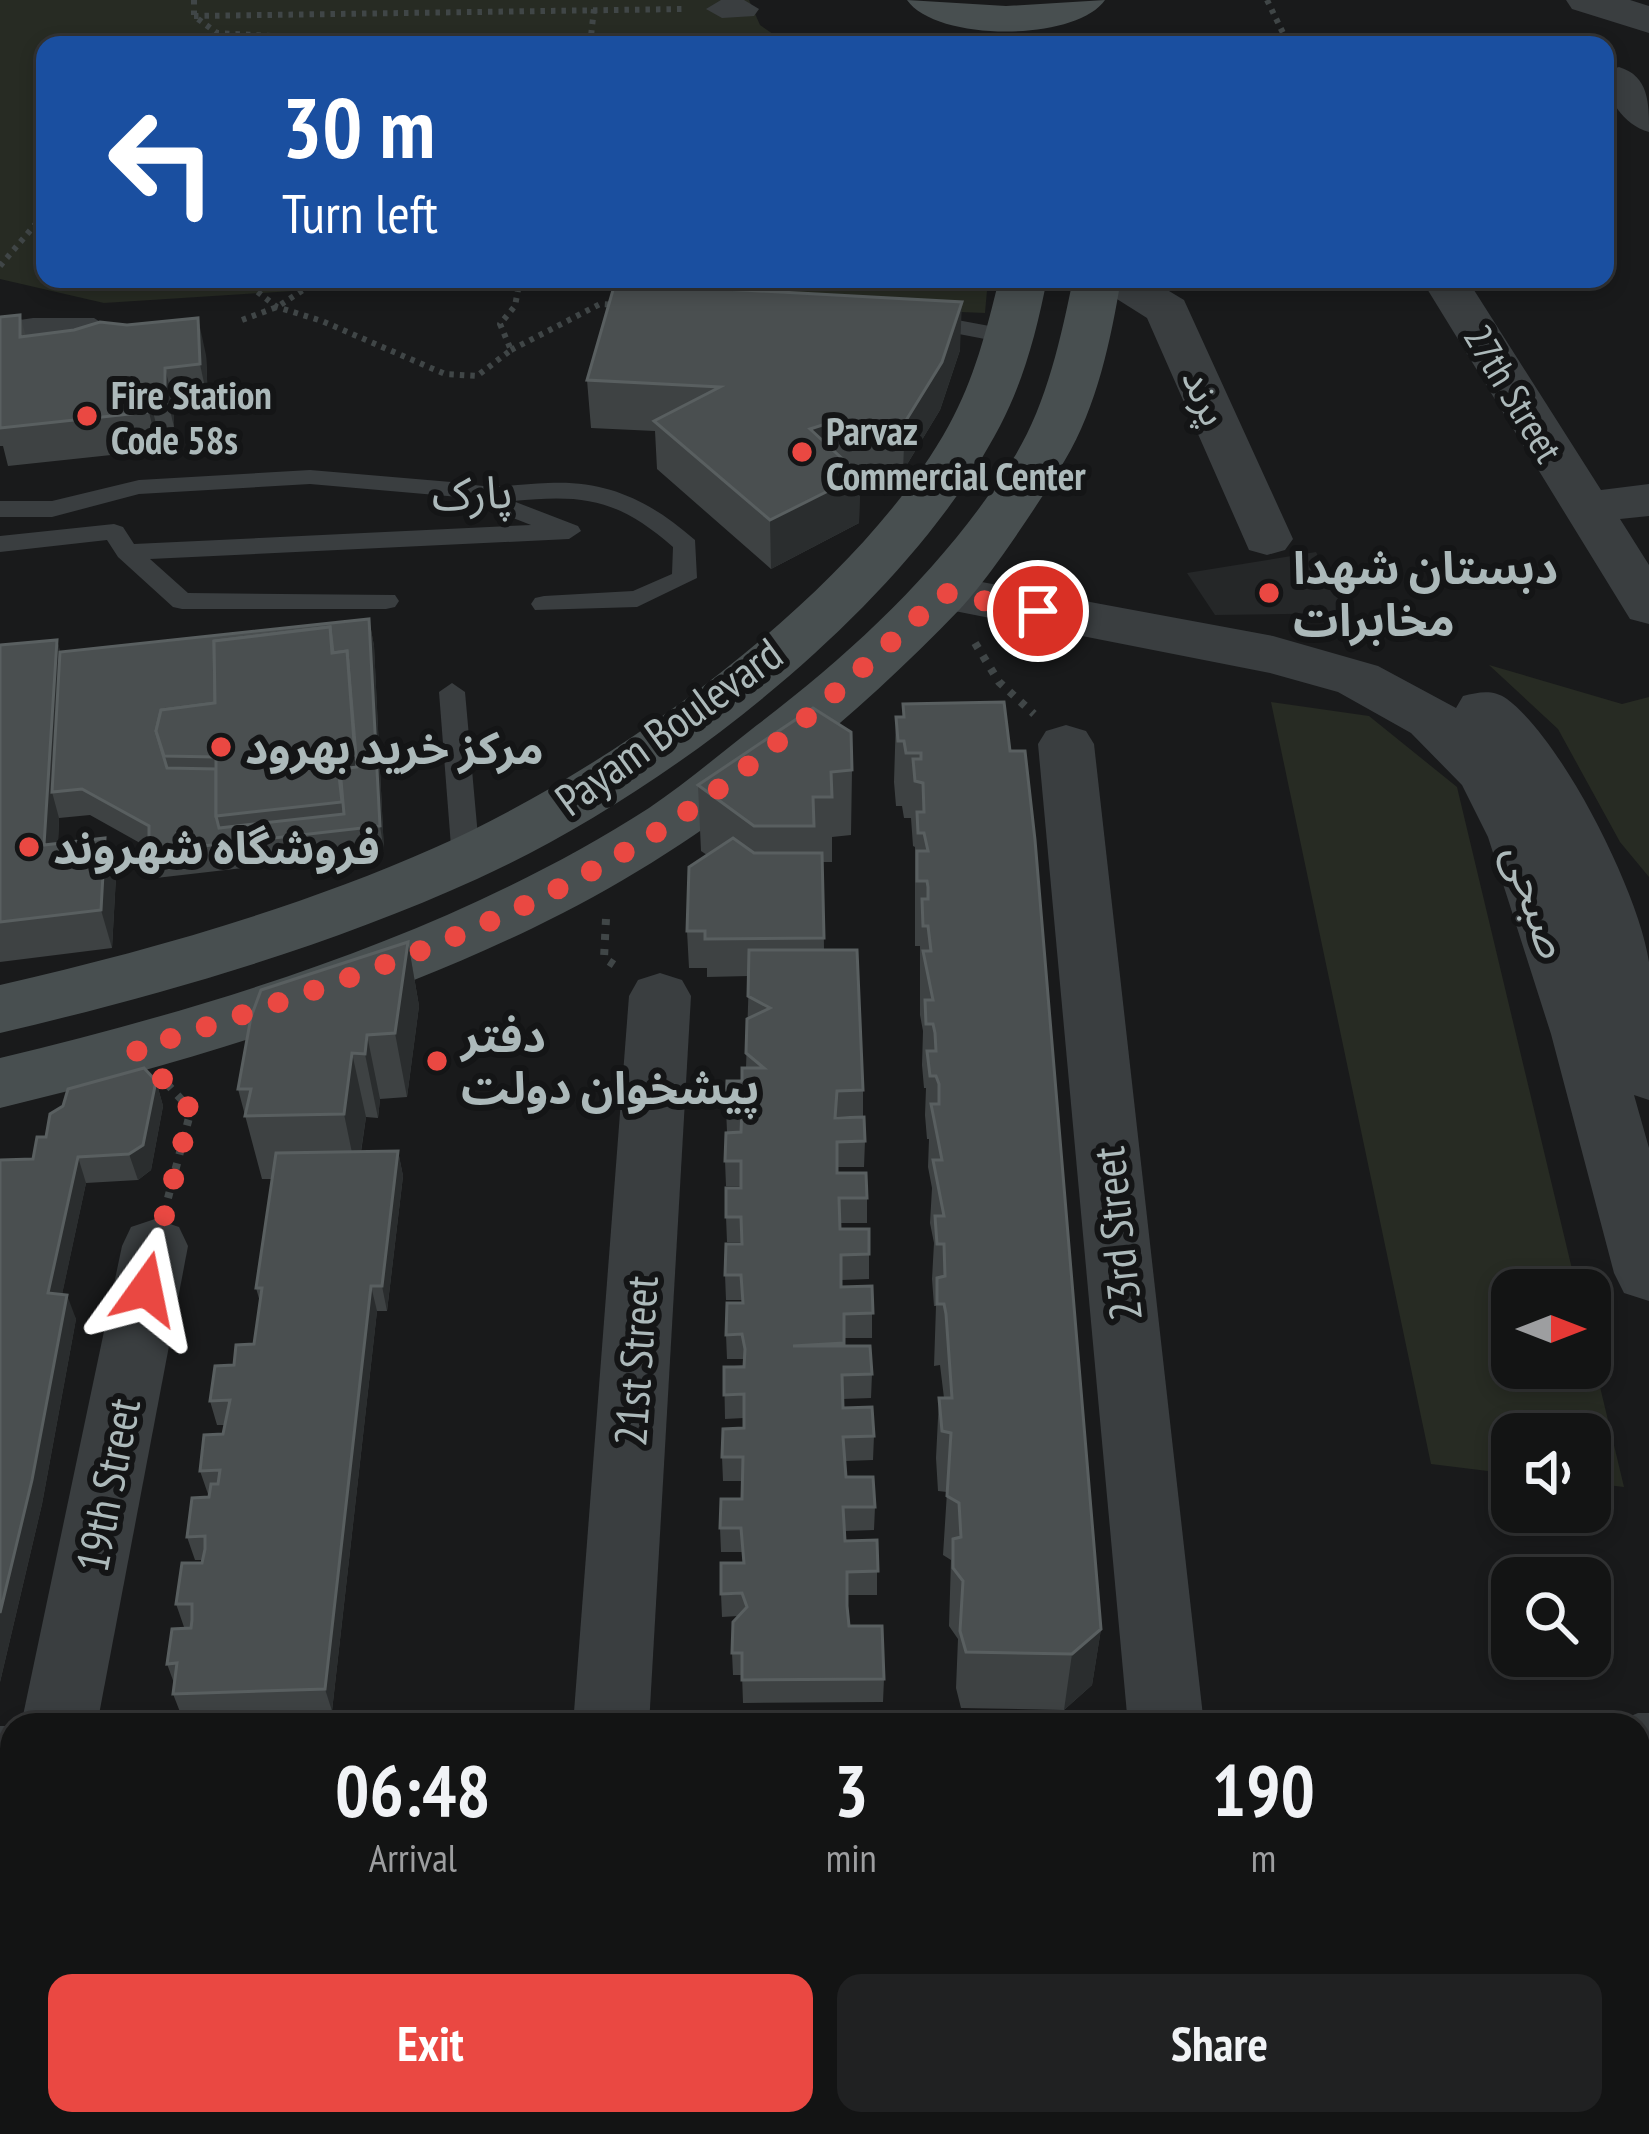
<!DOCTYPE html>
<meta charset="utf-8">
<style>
body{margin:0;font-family:"PT Sans Narrow","Noto Sans Arabic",sans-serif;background:#202122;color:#f1f3f6;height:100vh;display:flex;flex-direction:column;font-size:45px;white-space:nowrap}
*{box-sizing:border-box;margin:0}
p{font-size:39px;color:#9d9ea0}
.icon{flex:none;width:66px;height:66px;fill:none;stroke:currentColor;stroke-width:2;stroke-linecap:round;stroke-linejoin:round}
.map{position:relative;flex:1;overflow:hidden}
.details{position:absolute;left:0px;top:1713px;width:1650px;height:423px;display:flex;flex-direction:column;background:#131414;border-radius:36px 36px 0 0;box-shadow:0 6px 18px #0003,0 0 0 3px #323334}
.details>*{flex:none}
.hud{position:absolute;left:36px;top:36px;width:1578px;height:252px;border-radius:24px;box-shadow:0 6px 18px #0003,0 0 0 3px #323334;background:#1a4fa0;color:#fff;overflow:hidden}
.needle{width:78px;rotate:90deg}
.tools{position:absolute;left:1491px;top:1269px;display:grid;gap:24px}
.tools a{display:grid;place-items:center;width:120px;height:120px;border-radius:24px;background:#131414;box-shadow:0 6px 18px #0003,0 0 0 3px #323334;font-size:60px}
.pin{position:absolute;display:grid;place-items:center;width:102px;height:102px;color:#fff;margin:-51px;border:6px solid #fff;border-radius:50%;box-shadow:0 3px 12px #0007}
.me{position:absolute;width:132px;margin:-66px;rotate:12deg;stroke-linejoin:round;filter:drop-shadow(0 0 9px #0008)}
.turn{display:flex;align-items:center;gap:42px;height:252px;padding:0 48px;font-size:54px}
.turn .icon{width:156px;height:156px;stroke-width:2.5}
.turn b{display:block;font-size:84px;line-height:102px}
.eta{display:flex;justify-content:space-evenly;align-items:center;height:204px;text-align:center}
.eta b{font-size:72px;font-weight:700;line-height:84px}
.button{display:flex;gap:24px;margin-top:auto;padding:24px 48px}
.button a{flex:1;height:138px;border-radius:24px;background:#ea4842;color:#fff;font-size:48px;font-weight:700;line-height:138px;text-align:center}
.button a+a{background:#202122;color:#f1f3f6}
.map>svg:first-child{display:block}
.built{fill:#252728}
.green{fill:#272b23}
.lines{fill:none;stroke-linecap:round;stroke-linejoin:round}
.path-far1{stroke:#404647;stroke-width:6;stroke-dasharray:4.5 6;stroke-linecap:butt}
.path{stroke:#404647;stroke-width:8;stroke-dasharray:6 9;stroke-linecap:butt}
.service{fill:#3a3e40;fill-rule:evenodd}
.pedestrian{fill:#3a3e40;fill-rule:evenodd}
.minor{fill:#3a3e40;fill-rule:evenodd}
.tertiary{fill:#3a3e40;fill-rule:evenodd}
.secondary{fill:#484f50;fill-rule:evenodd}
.wall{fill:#3e4243}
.shaded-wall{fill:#2a2d2e}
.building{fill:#4a4f50;stroke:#595f60;stroke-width:3;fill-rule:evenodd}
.route{stroke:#ea4842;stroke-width:21;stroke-dasharray:0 37.8}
.poi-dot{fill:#ea4842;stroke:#141516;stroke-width:4.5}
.labels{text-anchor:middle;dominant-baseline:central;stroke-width:12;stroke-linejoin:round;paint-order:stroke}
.far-street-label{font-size:39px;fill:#acb9ba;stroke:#141516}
.far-poi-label{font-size:39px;font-weight:bold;fill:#acb9ba;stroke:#141516;text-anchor:start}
.street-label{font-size:45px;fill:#acb9ba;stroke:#141516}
.poi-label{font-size:45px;font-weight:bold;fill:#acb9ba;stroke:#141516;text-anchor:start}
</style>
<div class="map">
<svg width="1649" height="2134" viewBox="0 0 1649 2134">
<rect width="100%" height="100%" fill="#191a1b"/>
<polygon class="built" points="1316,552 1348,613 1215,615 1187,573"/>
<g class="green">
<polygon points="0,0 749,0 760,25 789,45 45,45 45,279 316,279 293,291 104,303 0,279"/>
<polygon points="650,279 988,279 985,313 649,299"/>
<polygon points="1489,665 1622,704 1649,697 1649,877 1620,842 1558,729"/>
<polygon points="1271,702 1369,716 1457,787 1577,1290 1512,1290 1512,1368 1590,1368 1590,1345 1624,1487 1590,1483 1590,1434 1512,1434 1512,1474 1431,1464"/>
</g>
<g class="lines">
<g class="path-far1">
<polyline points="194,0 194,16 217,33 436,45"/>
<polyline points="1267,0 1284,35 1295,45"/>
<polyline points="194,16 684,9"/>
<polyline points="204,45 217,33"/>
<polyline points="590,45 594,9"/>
<polyline points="0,266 45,213"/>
<polyline points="241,279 277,307 322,321 445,374 477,376 511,350 500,324 515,306 520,279"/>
<polyline points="242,320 277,307 320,279"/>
<polyline points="511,350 600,304 618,305"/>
</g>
<g class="path">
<polyline points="975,643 999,682 1034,714"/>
<polyline points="606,919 604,958 619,968"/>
<polyline points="168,1198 191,1110 169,1086"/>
</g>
<g class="service">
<polygon points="925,314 1011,330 1022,337 1011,344 917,326 914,321"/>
<polygon points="33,318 94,318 105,325 94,332 0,337 0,323"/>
<path d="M310,470L463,483C492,490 518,484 548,483C608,480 650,501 695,540L697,578L637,607L535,610L531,604L535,598L544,596L633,591L672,574L673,547C618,499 585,494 513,501L578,526L581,531L569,539L150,559L188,593L395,595L399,601L395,607L386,609H182L173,607L118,557L107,540L0,552V536L114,524L123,527L134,544L531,525L459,497L310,484L139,494L52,517H0V501H52L139,480Z"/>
<polygon points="452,683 465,692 480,859 466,869 452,859 439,692"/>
</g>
<polygon class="pedestrian" points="744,0 759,9 754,16 722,18 706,9 721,0"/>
<g class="minor">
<path d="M1619,67C1649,76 1649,103 1649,132C1623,125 1605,97 1605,71Z"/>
<polygon points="1094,279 1149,279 1184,300 1293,539 1285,550 1267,555 1249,550 1147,318 1101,289"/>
<polygon points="1421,279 1467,279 1601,490 1649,484 1649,516 1620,519 1649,565 1649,624 1630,619"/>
<polygon points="1066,725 1086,731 1094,744 1204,1725 1128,1725 1038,744 1046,731"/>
<polygon points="660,973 682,980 691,996 649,1725 573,1725 629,996 638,980"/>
<polygon points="155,1219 179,1227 188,1246 97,1725 21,1725 122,1246 131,1227"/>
<polygon points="12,1921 12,2057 0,2062 0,1926"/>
<rect x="557" y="2124" width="86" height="10"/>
<polygon points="1164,2124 1250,2124 1251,2134 1165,2134"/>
</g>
<g class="tertiary">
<polygon points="1566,0 1630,0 1649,6 1649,33 1572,9"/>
<path d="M944,575L1273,636L1378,666L1456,708L1463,696C1479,692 1493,689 1507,699C1563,741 1639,893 1649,962C1649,1006 1649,1056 1649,1100L1634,1095L1649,1148V1301L1624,1293L1614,1273L1551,1034L1488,837L1462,785L1411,733L1338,692L1270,673L924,605L916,593L924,581Z"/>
<polygon points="1638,1713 1649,1713 1649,1789 1638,1789 1638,1725 1609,1725"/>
<rect x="0" y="1726" width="12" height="76"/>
</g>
<g class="secondary">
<path d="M907,0L1006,6L1105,0C1076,42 936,42 907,0Z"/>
<path d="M999,279H1047C1037,330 1024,380 1000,426C903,611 665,794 477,879C325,948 161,995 0,1033V985C147,951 296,909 434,848C609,771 856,595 949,425C974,380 987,329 999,279Z"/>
<path d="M1073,279H1121C1111,339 1097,407 1065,460C1041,500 991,576 960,609C839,735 691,853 533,928C364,1009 181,1064 0,1108V1058C224,1004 454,933 649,808C686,783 721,753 757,725C856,650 946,565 1013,459C1046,407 1061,338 1073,279Z"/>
</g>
</g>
<g class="wall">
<polygon points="20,315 26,336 206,355 208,402 174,405 174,427 157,428 158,450 8,466 3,446 0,446 0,317"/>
<polygon points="960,350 940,410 903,471 854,469 860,475 859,523 771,569 657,469 655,431 591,428 587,380"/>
<polygon points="369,619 374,646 384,852 156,878 149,848 90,815 59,818 58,843 116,876 112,948 0,962 0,645 57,640 60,652"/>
<polygon points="1004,702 1101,1629 1092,1685 1064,1710 961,1708 956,1688 958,1639 949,1626 951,1560 943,1555 947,1492 938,1491 936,1458 939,1398 944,1398 940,1365 934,1366 936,1306 934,1306 932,1279 934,1243 930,1223 932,1188 928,1167 929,1139 927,1139 925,1115 926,1088 924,1088 922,1065 923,1031 920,1015 920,946 915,946 915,847 913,846 911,818 904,818 902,806 896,806 894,782 896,717"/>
<polygon points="852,770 851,835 832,837 832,862 823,862 824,950 863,1090 863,1116 836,1116 836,1118 865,1141 864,1167 837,1167 837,1173 867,1198 867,1223 840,1223 840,1229 869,1229 869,1279 841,1280 841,1287 872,1286 872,1338 844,1338 844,1346 872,1374 871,1398 842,1399 843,1408 874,1436 873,1460 845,1461 846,1477 875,1507 874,1530 844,1531 845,1541 877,1540 877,1595 847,1595 849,1626 884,1679 883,1702 743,1703 742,1675 733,1675 732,1653 738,1616 722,1617 721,1594 743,1563 742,1552 721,1552 720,1528 742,1499 743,1481 723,1481 722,1457 744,1428 744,1418 725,1419 724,1367 744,1365 743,1359 727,1359 726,1335 742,1303 742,1300 726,1300 725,1275 742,1244 742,1242 727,1242 726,1217 741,1186 726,1186 725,1161 727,1132 726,1108 742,1081 746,1068 749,976 707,977 707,968 689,968 687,931 707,855 701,851 698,785"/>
<polygon points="408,942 419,1006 407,1097 380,1099 378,1118 366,1117 361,1152 398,1151 403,1176 387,1311 377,1311 332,1711 182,1717 173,1694 174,1683 167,1664 191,1627 184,1627 176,1604 203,1560 195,1560 187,1537 209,1497 200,1471 223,1434 225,1425 217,1425 210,1401 234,1365 254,1344 260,1302 256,1288 272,1179 262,1179 238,1089"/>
<polygon points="156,1081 163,1106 151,1170 138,1180 86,1183 62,1294 76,1319 42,1504 0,1682 0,1160 33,1159 46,1137"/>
</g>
<g class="shaded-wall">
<polygon points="962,302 960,350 940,410 903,471 905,422"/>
<polygon points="198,318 206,355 208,402 200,364"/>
<polygon points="165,368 174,405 174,427 165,389"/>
<polygon points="148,391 157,428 158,450 149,412"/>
<polygon points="835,421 835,469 810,429"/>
<polygon points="860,475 859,523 771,569 770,520"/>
<polygon points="369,619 374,646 384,852 380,826"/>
<polygon points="57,640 68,678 52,792 59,818 56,883 44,845"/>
<polygon points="348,663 361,793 344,796 337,758"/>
<polygon points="105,838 116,876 112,948 101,910"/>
<polygon points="408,942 419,1006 407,1097 395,1033"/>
<polygon points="367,1035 380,1099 378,1118 365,1054"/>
<polygon points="352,1053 366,1117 357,1177 344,1114"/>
<polygon points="156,1081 163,1106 151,1170 138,1180 129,1154"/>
<polygon points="398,1151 403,1176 387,1311 382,1286"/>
<polygon points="78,1157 86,1183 57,1318 48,1293"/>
<polygon points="371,1286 377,1311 332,1711 325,1689"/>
<polygon points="67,1295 76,1319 42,1504 0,1682 0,1613"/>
<polygon points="1101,1629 1092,1685 1064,1710 1072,1654"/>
</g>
<g class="building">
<polygon points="615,283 962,302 942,362 905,422 835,421 810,429 860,475 770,520 654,421 720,387 587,380"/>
<polygon points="20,315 20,337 74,330 100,322 127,325 198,318 200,364 165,368 165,389 148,391 149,412 0,428 0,317"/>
<path d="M369,619L380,826L149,852V826L82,789L52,792L60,652ZM330,627L333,653L347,651L357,767L340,769L344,814L219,828L216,816V769L167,768L156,731L161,710L215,703L214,641Z"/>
<polygon points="330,627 332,653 347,651 355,755 337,758 342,802 216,816 216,757 164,756 156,731 161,710 215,703 214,641"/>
<polygon points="57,640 44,845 105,838 101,910 0,922 0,645"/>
<polygon points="1004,702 1010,751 1025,751 1035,840 1101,1629 1072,1654 966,1652 960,1631 963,1581 953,1568 953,1539 961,1537 959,1503 947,1496 951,1433 942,1431 939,1398 952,1398 946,1314 944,1304 937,1304 937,1278 945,1276 944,1244 937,1244 935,1216 944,1216 933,1160 942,1160 931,1104 939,1104 939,1084 936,1076 930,1076 927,1051 936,1051 935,1033 933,1024 926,1024 925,1000 933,1000 923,951 931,951 928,926 923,926 922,899 928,899 928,887 927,881 917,881 917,851 928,851 924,833 918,833 917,812 924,812 923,783 915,781 913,759 921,759 921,753 906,753 904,741 898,741 896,717 904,717 903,704"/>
<polygon points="813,708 851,732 852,770 831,772 832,797 813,797 814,826 754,826 698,785"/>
<polygon points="733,838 754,853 822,853 824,938 705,939 705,931 687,931 689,867"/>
<polygon points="408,942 395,1033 367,1035 365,1054 352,1053 344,1114 245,1116 251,1089 238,1089 251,1017 261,990"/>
<polygon points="749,950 857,950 863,1090 837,1091 835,1118 864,1117 865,1141 837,1142 837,1173 866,1173 867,1198 839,1198 840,1229 869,1229 869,1254 841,1255 841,1287 872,1286 873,1313 844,1314 844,1343 793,1346 870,1346 872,1374 842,1375 843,1408 872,1407 874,1436 843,1437 846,1477 873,1477 875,1507 843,1507 845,1541 877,1540 878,1571 847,1572 847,1606 849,1626 882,1626 884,1679 742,1680 742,1653 732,1653 733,1622 747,1607 742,1593 721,1594 721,1563 744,1563 741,1528 720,1528 721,1499 742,1499 743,1457 722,1457 723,1429 744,1428 744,1394 724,1395 724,1367 744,1367 745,1349 742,1334 726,1335 727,1303 743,1303 741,1275 725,1275 726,1244 742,1244 741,1217 726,1217 726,1188 741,1188 741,1161 725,1161 726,1133 741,1132 742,1108 726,1108 727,1081 742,1081 742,1068 764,1068 746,1053 747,1019 770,1008 748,996"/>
<polygon points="144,1068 156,1081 143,1145 129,1154 78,1157 48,1293 67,1295 32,1480 0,1613 0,1160 33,1159 37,1137 46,1137 50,1114 63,1106 68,1089"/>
<polygon points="398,1151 382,1286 371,1286 325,1689 173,1694 177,1663 167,1664 172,1629 191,1628 192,1620 192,1604 176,1604 182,1563 202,1563 205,1549 205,1536 187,1537 192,1498 209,1497 211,1484 218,1484 220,1470 200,1471 204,1435 223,1434 230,1400 210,1401 215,1366 234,1365 236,1345 254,1344 262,1288 256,1288 276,1153"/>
</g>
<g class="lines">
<path class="route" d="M146,1289L191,1110L136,1050C319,989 510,931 672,822C770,756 857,673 944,593L1038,611"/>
</g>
<g class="poi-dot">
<circle cx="87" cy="416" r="12"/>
<circle cx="802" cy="452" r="12"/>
<circle cx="1269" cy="593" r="12"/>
<circle cx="221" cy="747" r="12"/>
<circle cx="29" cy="847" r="12"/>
<circle cx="437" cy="1061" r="12"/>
</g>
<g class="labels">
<g class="far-street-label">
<text transform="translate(1514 393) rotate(59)">27th Street</text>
<text transform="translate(1206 397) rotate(67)">پرند</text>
</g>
<g class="far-poi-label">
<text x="111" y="394">Fire Station<tspan x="111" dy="45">Code 58s</tspan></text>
<text x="826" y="430">Parvaz<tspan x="826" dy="45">Commercial Center</tspan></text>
</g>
<g class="street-label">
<text transform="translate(472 492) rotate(-2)">پارک</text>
<text transform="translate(668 726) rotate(-36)">Payam Boulevard</text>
<text transform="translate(1538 901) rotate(71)">صبحی</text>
<text transform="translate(1116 1234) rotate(-96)">23rd Street</text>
<text transform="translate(635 1361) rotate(-86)">21st Street</text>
<text transform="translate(107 1485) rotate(-79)">19th Street</text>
</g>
<g class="poi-label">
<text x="1293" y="567">دبستان شهدا<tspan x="1293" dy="52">مخابرات</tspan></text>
<text x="245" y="747">مرکز خرید بهرود</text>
<text x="53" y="847">فروشگاه شهروند</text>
<text x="461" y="1035">دفتر<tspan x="461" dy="52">پیشخوان دولت</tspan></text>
</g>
</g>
</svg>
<div class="tools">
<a><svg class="needle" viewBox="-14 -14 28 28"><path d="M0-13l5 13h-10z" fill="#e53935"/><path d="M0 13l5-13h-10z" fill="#9d9ea0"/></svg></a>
<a><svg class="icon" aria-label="sound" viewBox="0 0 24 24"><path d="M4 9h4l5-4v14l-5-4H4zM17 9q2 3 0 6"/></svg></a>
<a><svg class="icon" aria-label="search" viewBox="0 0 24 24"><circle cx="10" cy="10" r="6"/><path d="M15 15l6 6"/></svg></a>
</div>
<div class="pin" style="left:1038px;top:611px;background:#d93025"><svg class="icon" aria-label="arrive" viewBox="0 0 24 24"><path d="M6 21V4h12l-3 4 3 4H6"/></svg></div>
<svg class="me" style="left:146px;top:1289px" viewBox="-20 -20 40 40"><path d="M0-17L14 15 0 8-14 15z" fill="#ea4842" stroke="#fff" stroke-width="4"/></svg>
<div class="hud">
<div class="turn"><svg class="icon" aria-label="left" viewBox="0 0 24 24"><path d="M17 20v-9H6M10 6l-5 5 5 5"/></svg><div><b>30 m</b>Turn left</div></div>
</div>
<section class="details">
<div class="eta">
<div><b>06:48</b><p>Arrival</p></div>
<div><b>3</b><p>min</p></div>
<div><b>190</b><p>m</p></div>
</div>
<div class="button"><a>Exit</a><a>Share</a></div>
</section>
</div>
